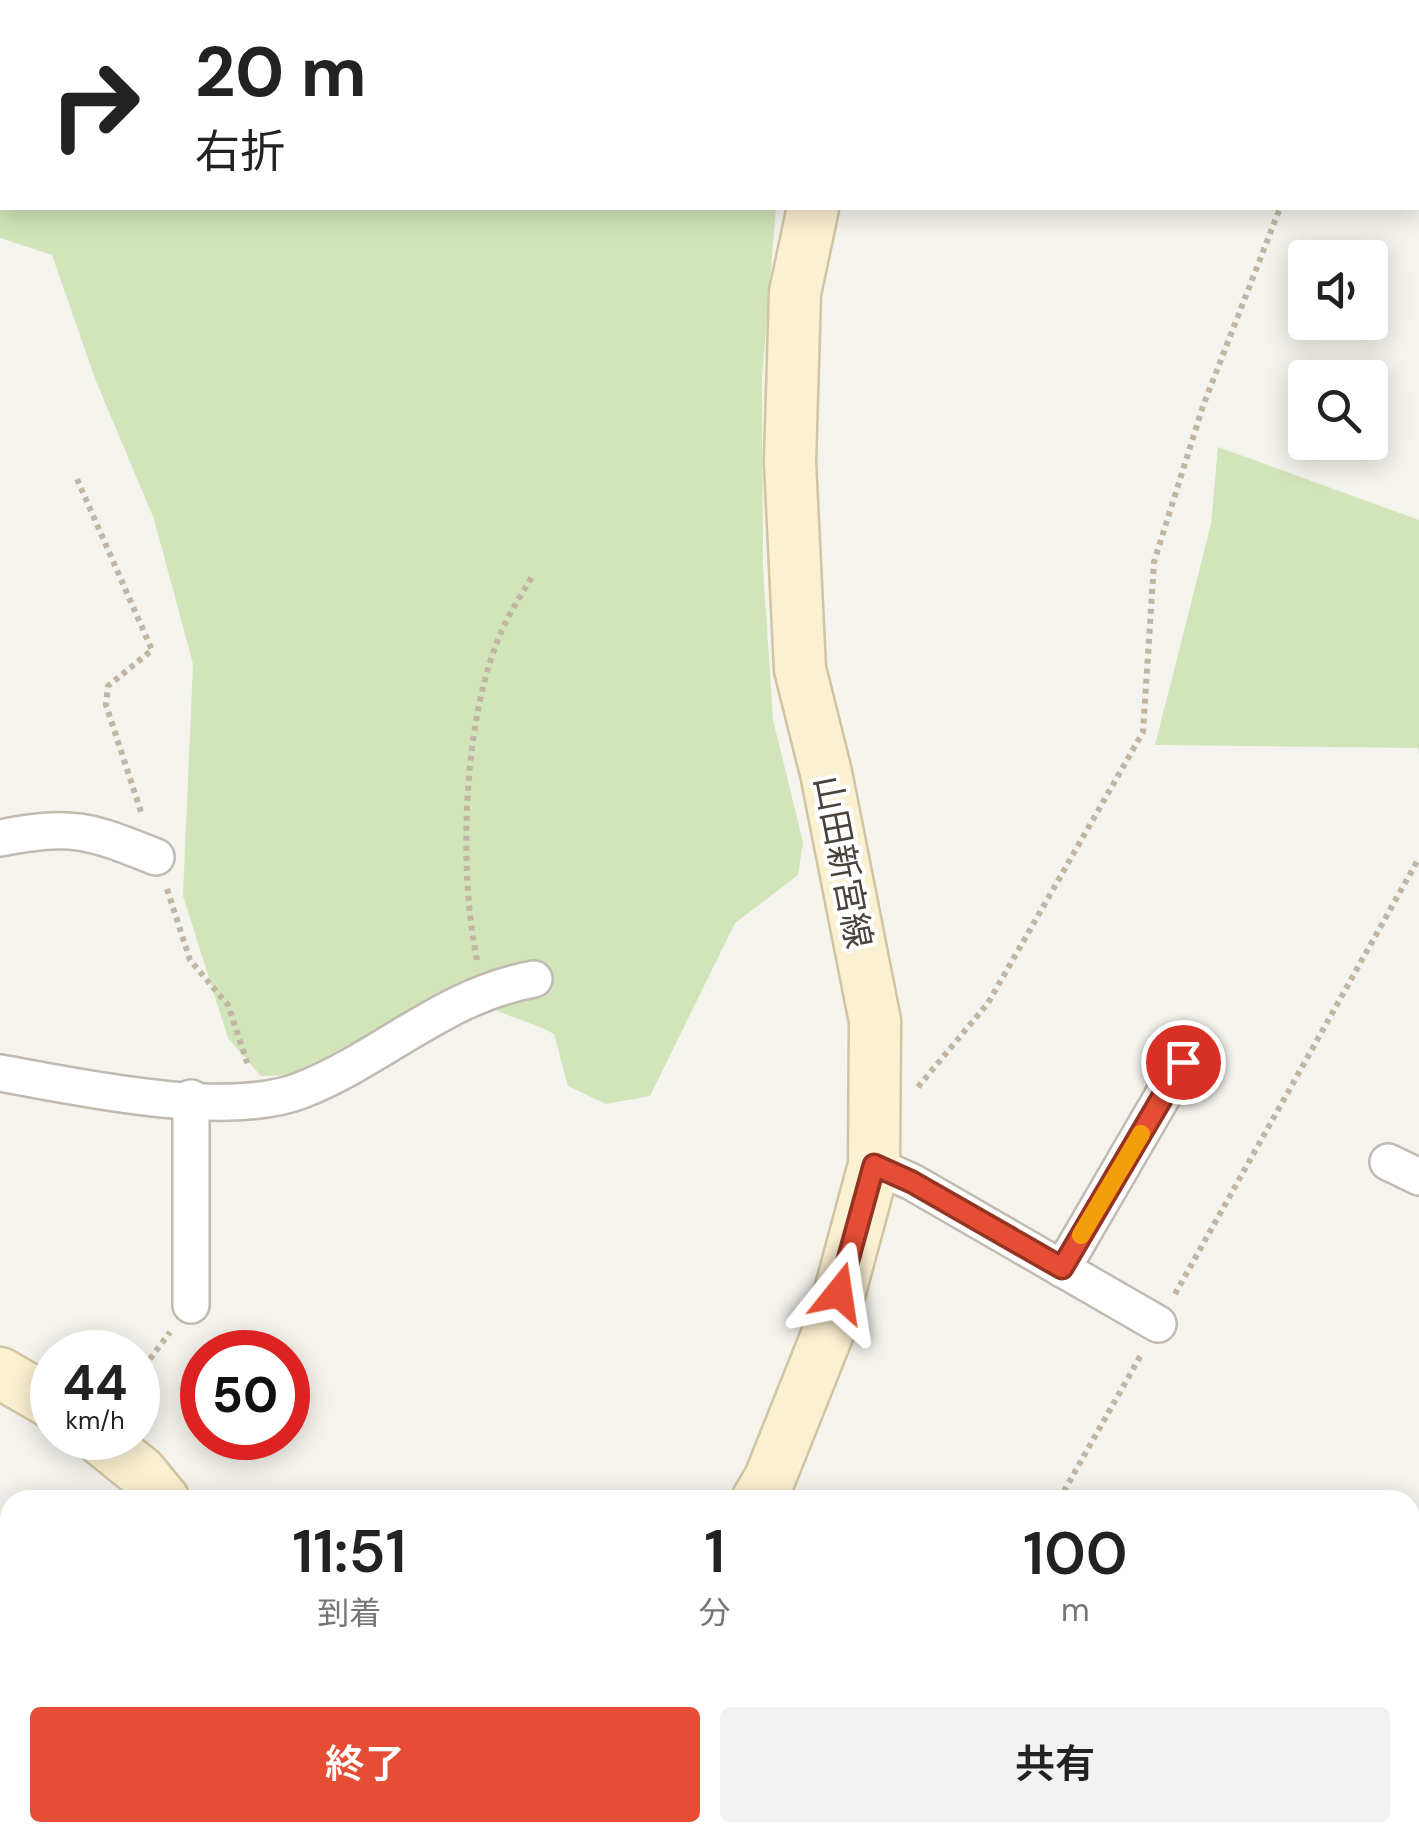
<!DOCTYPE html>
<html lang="ja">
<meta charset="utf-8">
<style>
body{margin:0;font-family:"DM Sans","Noto Sans JP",sans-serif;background:#f2f2f2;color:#222;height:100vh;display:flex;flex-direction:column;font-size:38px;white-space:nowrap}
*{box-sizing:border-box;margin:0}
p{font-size:32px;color:#767676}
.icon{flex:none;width:55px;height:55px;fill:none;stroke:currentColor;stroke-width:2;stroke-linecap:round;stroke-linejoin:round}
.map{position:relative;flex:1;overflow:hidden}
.sheet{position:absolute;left:0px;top:1490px;width:1420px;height:352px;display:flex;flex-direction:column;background:#fff;border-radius:30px 30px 0 0;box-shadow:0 5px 25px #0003}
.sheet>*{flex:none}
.banner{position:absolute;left:0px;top:0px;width:1420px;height:210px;box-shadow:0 5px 25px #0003;background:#fff;color:#222;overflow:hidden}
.controls{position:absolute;left:1288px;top:240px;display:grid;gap:20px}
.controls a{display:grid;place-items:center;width:100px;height:100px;border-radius:10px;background:#fff;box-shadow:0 5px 25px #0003;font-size:50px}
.speed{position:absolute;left:30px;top:1330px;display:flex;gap:20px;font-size:50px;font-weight:700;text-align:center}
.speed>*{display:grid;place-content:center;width:130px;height:130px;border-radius:50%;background:#fff;box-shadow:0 5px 25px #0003;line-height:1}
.speed small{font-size:25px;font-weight:400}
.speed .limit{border:15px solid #d22;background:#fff;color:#111}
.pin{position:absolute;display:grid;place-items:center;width:85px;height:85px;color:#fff;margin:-42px;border:5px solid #fff;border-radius:50%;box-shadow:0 2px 10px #0007}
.me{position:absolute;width:110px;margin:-55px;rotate:15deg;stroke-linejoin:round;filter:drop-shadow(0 0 8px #0008)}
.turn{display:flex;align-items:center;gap:35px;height:210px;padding:0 30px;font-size:45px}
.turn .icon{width:130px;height:130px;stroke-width:2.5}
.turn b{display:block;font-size:70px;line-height:85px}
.eta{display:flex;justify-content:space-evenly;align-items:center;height:170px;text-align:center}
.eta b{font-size:60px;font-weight:600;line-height:70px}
.cta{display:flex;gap:20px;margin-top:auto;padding:20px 30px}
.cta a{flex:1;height:115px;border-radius:10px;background:#e54e34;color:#fff;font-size:40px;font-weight:600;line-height:115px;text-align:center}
.cta a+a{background:#f2f2f2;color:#222}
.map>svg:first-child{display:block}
.green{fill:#d2e4ba}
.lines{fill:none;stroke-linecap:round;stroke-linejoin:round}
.river{stroke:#b1d3ea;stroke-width:65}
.street-casing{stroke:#c0bab0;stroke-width:40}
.secondary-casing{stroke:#d0c4a1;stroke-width:55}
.path{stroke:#c0b6a3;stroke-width:6;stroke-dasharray:5 5;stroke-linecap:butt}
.street{stroke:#fff;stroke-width:35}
.secondary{stroke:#faf0d2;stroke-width:50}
.route-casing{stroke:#953322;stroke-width:25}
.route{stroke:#e54e34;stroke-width:18}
.slow{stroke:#f59e0b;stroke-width:18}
.labels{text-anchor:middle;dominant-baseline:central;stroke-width:8;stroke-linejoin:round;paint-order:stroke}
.street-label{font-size:35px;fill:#49433b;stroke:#fff}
</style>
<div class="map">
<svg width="1419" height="1841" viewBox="0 0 1419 1841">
<rect width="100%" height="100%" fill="#f5f3ed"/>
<g class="green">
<path d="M0,0H877L2,2V208H776L762,379L763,567L773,720L803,842L798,875L735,923L650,1096L606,1104L568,1086L554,1034C527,1019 497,1016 474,996L305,1074L261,1076L228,1038L183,896L193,664L154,519L96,381L52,255L0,238Z"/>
<polygon points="1218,447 1419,520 1419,754 1418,748 1155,745 1211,524"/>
</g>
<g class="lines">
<polyline class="river" points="184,1841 192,1832"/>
<defs>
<g id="street">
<polyline points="1001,0 1005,2"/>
<polyline points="1418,159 1419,160"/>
<path d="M0,838C73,824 88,830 156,857"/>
<path d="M0,1073C79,1087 227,1120 302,1090C383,1058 444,995 534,979"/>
<polyline points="1388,1162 1419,1177"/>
<polyline points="874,1165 912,1182 1158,1324"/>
<polyline points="1062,1269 1183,1061"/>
<polyline points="191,1305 191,1098"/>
<polyline points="1410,1785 1419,1773"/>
<polyline points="868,1841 873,1832"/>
<polyline points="1367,1841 1374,1832"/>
</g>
<g id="secondary">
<polyline points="919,2 920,0"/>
<polyline points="0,1373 52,1403"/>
<polyline points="99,1438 141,1472 164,1500"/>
<polyline points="757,1500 770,1478 831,1325 874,1165 875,1021 826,773 800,669 790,462 795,293 813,208"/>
<polyline points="971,1832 987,1841"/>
<polyline points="417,1841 426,1832"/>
</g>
</defs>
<use href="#street" class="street-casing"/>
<use href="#secondary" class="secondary-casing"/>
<g class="path">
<polyline points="1321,2 1322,0"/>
<polyline points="77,479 152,650 108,686 106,705 142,815"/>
<polyline points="167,889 190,960 228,1005 248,1065"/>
<path d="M477,960C458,869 463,714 503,628C511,610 523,592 533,575"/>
<polyline points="918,1087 988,1003 1143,732 1154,562 1203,406 1280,208"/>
<polyline points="1175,1294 1419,858"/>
<polyline points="138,1375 170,1332"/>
<polyline points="1059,1500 1142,1353"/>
</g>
<use href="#street" class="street"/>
<use href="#secondary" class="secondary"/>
</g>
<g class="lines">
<defs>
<polyline id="route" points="839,1293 874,1165 912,1182 1062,1268 1183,1062"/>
</defs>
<use href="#route" class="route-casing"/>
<use href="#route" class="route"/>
<polyline class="slow" points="1081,1235 1141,1134"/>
</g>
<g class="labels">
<g class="street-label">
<text transform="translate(843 862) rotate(79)">山田新宮線</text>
</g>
</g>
</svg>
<div class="controls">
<a><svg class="icon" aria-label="sound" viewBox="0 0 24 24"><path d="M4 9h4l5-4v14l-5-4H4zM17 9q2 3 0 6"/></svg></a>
<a><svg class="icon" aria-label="search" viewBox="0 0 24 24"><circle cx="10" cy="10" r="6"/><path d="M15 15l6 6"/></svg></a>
</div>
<div class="speed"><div>44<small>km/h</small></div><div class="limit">50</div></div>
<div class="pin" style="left:1183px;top:1062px;background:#d93025"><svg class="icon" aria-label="arrive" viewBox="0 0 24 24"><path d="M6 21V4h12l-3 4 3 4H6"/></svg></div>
<svg class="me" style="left:839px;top:1293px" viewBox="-20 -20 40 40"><path d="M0-17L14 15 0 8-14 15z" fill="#e54e34" stroke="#fff" stroke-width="4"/></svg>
<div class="banner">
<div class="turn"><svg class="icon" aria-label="right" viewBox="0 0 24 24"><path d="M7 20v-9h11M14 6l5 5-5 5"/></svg><div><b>20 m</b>右折</div></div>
</div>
<section class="sheet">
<div class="eta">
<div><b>11:51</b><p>到着</p></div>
<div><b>1</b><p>分</p></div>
<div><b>100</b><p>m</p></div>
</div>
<div class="cta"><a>終了</a><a>共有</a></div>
</section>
</div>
